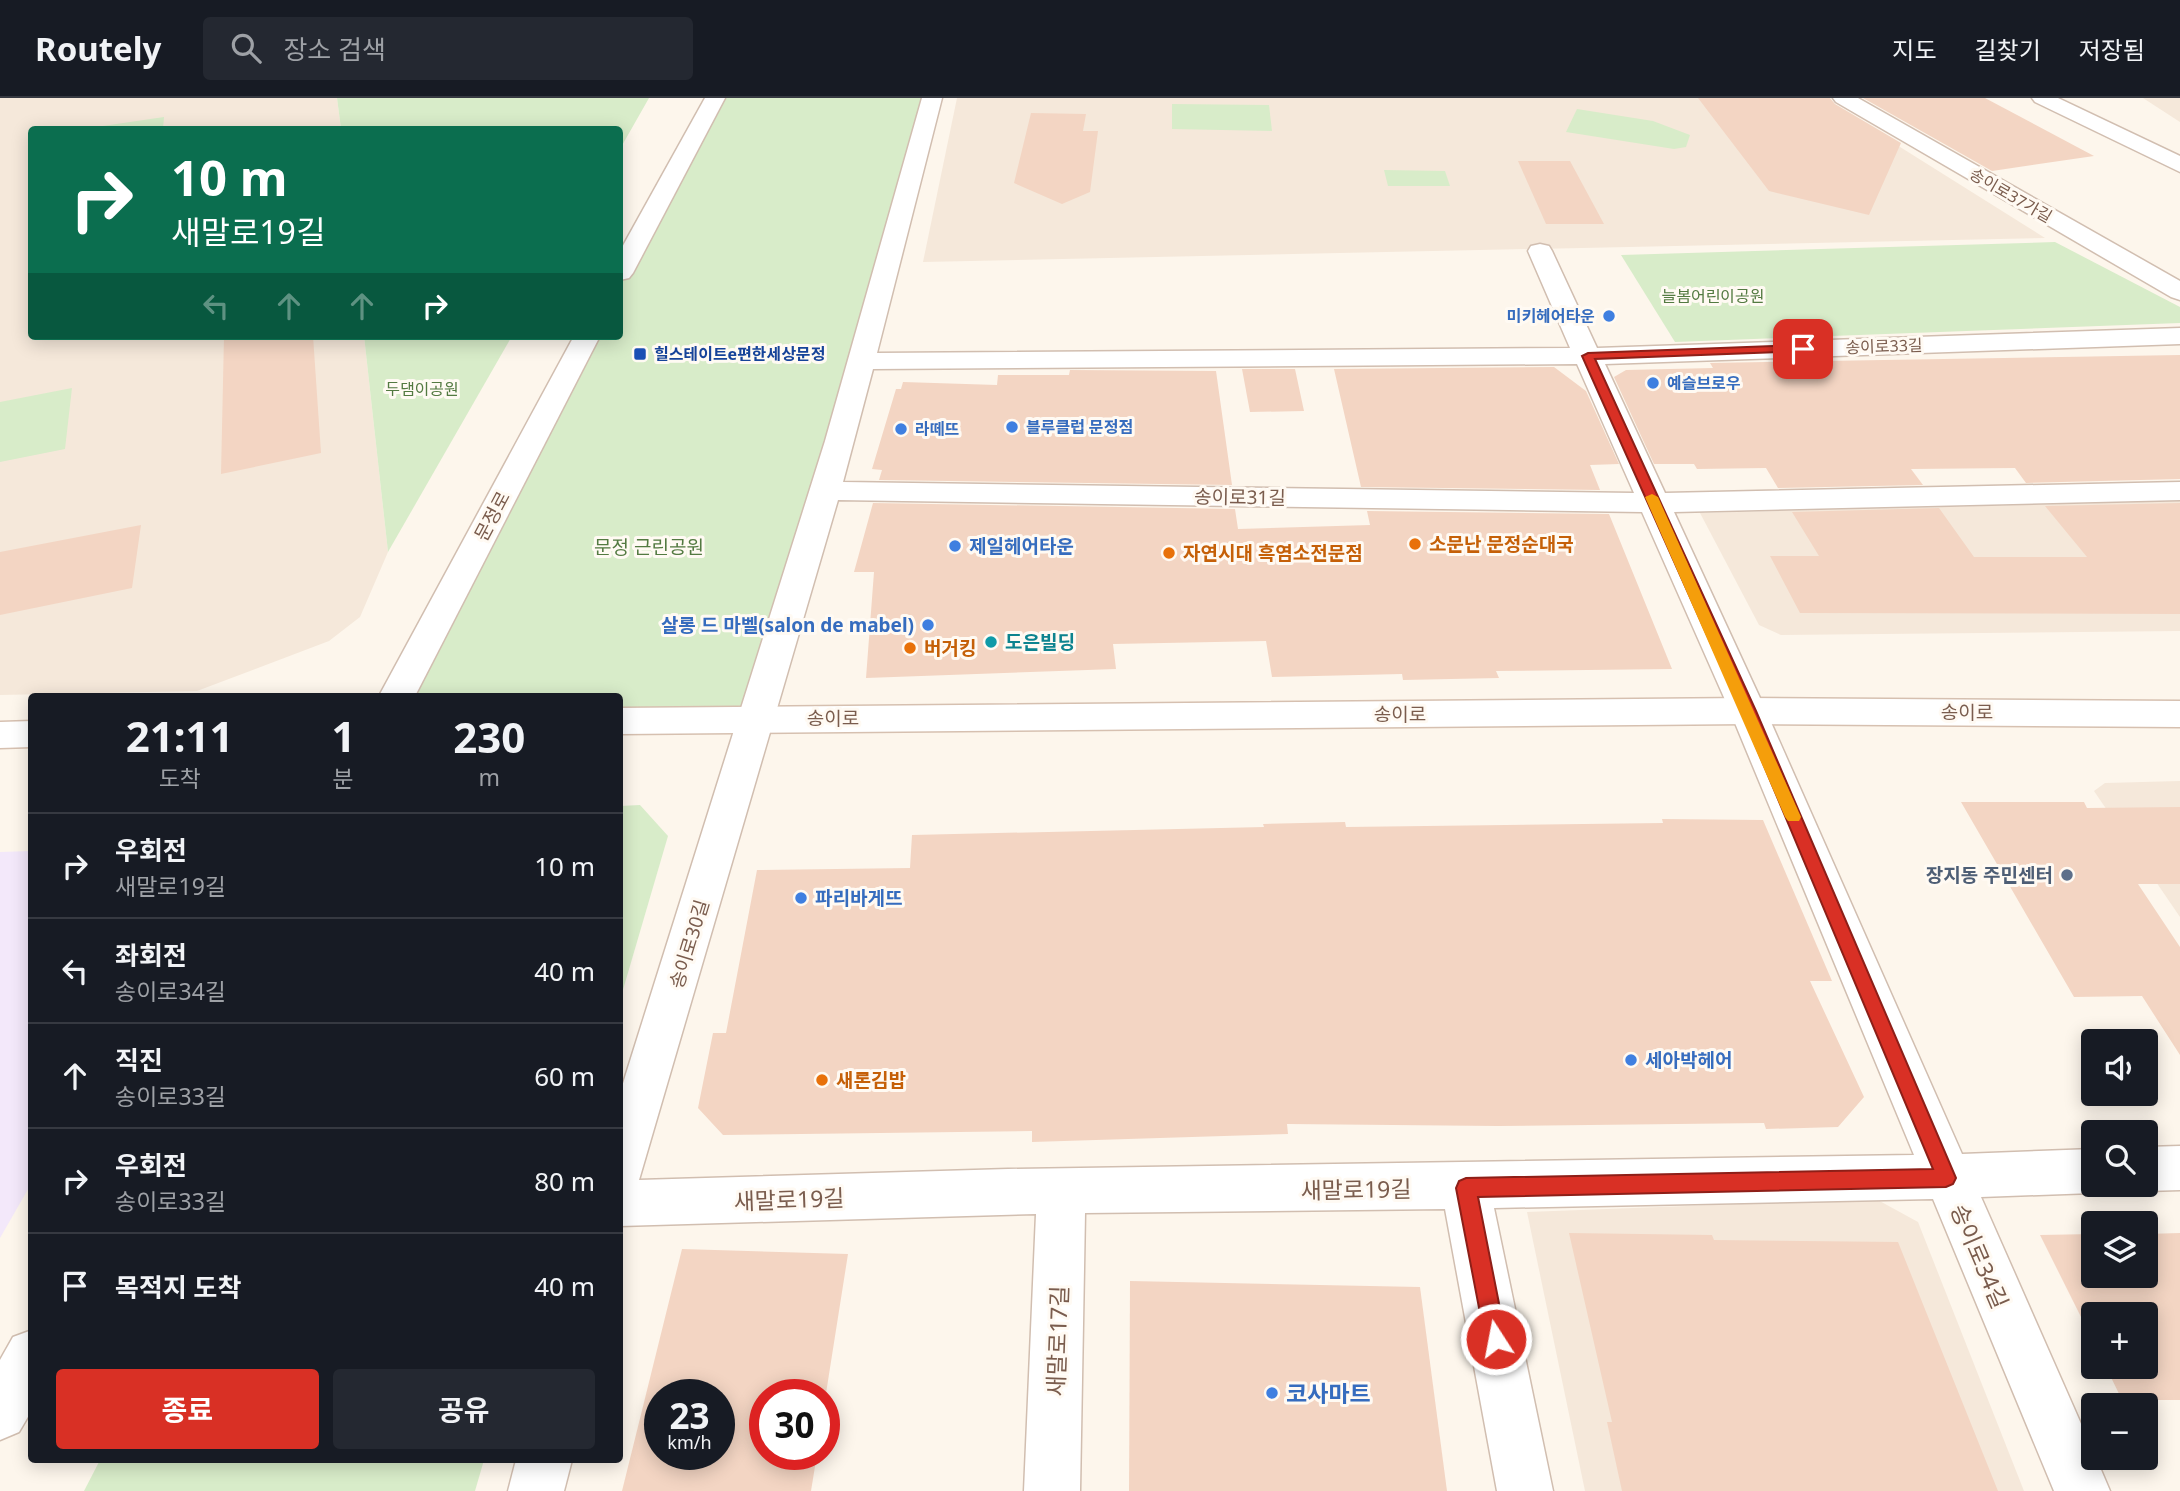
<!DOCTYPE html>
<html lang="ko">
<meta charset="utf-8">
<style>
body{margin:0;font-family:"Noto Sans","Noto Sans KR",sans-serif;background:#242831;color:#f1f3f6;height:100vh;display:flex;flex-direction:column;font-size:26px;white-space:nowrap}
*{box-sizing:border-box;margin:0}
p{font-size:23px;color:#9ea1a6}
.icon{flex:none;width:38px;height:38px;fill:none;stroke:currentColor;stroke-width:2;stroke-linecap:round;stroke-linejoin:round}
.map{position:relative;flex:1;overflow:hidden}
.drawer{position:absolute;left:28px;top:595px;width:595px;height:770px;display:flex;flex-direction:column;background:#171b24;border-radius:7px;box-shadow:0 4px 18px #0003}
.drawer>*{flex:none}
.guide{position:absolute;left:28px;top:28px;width:595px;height:214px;border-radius:7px;box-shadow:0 4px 18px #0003;background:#0b6e4f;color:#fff;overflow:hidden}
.fabs{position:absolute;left:2081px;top:931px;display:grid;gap:14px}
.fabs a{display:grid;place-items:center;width:77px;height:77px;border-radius:7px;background:#171b24;box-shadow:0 4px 18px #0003;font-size:35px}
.speed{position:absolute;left:644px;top:1281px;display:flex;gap:14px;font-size:35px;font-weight:700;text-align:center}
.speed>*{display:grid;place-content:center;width:91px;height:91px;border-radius:50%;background:#171b24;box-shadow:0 4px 18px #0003;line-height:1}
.speed small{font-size:18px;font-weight:400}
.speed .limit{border:10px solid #d22;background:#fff;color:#111}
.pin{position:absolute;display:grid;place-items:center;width:60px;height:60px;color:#fff;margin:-30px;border-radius:14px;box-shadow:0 4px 10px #0006}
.me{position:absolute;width:77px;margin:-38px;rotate:349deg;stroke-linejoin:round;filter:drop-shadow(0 0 5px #0008)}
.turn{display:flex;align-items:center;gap:24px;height:147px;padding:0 28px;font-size:32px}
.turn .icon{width:91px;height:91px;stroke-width:2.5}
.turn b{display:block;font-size:49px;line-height:60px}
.lanes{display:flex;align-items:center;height:66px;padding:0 28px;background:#0003;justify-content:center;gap:35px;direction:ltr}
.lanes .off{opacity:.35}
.eta{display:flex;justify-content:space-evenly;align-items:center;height:119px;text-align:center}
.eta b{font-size:42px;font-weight:700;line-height:49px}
.button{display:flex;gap:14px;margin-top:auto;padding:14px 28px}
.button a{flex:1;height:80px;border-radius:7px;background:#d93025;color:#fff;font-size:28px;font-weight:700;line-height:80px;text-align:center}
.button a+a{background:#242831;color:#f1f3f6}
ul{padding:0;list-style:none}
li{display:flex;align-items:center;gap:21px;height:105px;padding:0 28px;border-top:2px solid #363941}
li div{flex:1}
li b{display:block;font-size:26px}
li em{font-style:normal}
header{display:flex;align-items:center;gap:42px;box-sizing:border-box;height:98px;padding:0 35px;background:#171b24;border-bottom:2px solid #363941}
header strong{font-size:33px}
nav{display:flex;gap:38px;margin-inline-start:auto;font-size:24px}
.search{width:490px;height:63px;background:#242831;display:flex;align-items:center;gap:18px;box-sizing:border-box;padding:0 24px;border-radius:7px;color:#9ea1a6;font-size:26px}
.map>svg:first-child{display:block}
.residential{fill:#f5e8da}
.education{fill:#f3e8fa}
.green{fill:#d8ecc9}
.building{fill:#f3d5c3;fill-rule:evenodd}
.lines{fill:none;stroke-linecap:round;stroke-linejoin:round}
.minor-casing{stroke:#d1beb0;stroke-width:3}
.tertiary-casing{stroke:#d1beb0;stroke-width:3}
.secondary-casing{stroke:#d6c0b0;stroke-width:3}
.minor{fill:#fff;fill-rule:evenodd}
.tertiary{fill:#fff;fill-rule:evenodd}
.secondary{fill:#fff;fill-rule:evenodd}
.route{fill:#d93025;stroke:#8d1f18;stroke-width:2}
.slow{fill:#f59e0b}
.shop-dot{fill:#3f7fe0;stroke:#fffaf3;stroke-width:2.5}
.transit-dot{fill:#1a4fb4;stroke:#fffaf3;stroke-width:2.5}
.food-dot{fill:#e8710a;stroke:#fffaf3;stroke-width:2.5}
.culture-dot{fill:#0f9aa8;stroke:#fffaf3;stroke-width:2.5}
.service-dot{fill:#5c6f8a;stroke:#fffaf3;stroke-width:2.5}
.labels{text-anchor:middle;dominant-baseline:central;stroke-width:6;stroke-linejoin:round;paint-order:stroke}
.far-street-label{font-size:16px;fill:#7a5c4d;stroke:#fffaf3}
.far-park-label{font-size:16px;fill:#537a41;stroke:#fffaf3}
.far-shop-label{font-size:16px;font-weight:bold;fill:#366cbe;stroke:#fffaf3;text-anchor:start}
.far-transit-label{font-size:16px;font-weight:bold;fill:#164399;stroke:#fffaf3;text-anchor:start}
.street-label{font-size:19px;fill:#7a5c4d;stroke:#fffaf3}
.food-label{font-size:19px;font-weight:bold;fill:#c56008;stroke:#fffaf3;text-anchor:start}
.shop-label{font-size:19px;font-weight:bold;fill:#366cbe;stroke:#fffaf3;text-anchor:start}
.park-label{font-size:19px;fill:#537a41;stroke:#fffaf3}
.culture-label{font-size:19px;font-weight:bold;fill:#0d838f;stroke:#fffaf3;text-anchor:start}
.service-label{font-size:19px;font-weight:bold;fill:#4e5e75;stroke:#fffaf3;text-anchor:end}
.near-street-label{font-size:23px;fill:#7a5c4d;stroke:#fffaf3}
.near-shop-label{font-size:23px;font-weight:bold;fill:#366cbe;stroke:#fffaf3;text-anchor:start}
</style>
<header>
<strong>Routely</strong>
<div class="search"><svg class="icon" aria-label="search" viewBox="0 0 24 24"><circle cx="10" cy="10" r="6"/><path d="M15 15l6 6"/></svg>장소 검색</div>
<nav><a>지도</a><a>길찾기</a><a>저장됨</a></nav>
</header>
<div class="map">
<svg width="2180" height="1393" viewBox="0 0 2180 1393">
<rect width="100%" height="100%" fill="#fdf6ec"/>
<g class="residential">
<polygon points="0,0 337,0 341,31 32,32 32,238 364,238 388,454 360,519 329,543 197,593 0,597"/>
<polygon points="957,0 1822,0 2045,140 923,164"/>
<polygon points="2143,0 2180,0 2180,24"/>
<polygon points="2180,403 2180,533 1781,537 1759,527 1700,415"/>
<polygon points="2180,683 2180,819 2094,693 2105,685"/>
<polygon points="1876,1101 1918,1124 2024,1393 1585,1393 1527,1114"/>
</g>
<polygon class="education" points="31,753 31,1086 0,1140 0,754"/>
<g class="green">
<polygon points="337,0 649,0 620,51 620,32 341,31"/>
<polygon points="715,0 932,0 758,621 620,623 620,598 397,598 587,238 620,238 620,175"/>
<polygon points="1172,6 1269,7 1272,33 1172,31"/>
<polygon points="1577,11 1653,23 1690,37 1686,49 1674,51 1566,34"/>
<polygon points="164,19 163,31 96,31 96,29"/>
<polygon points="1384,72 1445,73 1450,88 1388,88"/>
<polygon points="2055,144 2180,209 2180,225 1675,244 1621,157"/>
<polygon points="364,238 512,238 388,454"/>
<polygon points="72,290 65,351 0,364 0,304"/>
<polygon points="640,707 668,738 620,902 620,708"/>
<polygon points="100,1362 484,1362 475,1393 84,1393"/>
</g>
<g class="building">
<polygon points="1698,0 1830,0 1835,6 1901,45 1869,117 1769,93"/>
<polygon points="1863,0 1985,0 2094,58 1992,73"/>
<polygon points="1031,15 1086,16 1083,33 1098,33 1090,94 1062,106 1014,85"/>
<polygon points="1518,63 1570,63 1604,126 1546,126"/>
<polygon points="224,238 313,238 321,355 221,376"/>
<polygon points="2180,257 2180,381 2026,385 2015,370 1911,371 1923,387 1778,390 1766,370 1697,371 1694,366 1654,366 1614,279 1626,272 1713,270 1710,265"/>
<polygon points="1554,269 1586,293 1619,366 1590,367 1600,392 1361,389 1334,271"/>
<polygon points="1242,271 1295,271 1304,313 1250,314"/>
<polygon points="1070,272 1216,273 1232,387 879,382 882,372 872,371 896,291 901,291 903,284 997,287 998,277 1069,277"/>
<polygon points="873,405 1235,411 1238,431 1370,427 1367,413 1609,416 1672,571 1496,573 1499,580 1403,582 1402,576 1272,579 1266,543 1113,546 1116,571 866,580 874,474 854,474"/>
<polygon points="2180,405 2180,516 1800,515 1770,458 1819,458 1792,414 1939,410 1974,459 2087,459 2045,408"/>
<polygon points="141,427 132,490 0,517 0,454"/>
<polygon points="1961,704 2084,704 2087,710 2180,709 2180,786 2138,786 2180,849 2180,957 2142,898 2074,899"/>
<polygon points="1662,721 1763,722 1832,883 1810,883 1864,999 1838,1029 1766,1031 1764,1025 1498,1028 1287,1026 1288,1036 1032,1044 1032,1033 723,1037 698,1010 713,935 726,935 757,772 910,770 912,737 1264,729 1263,726 1345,724 1346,729 1663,725"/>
<polygon points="1569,1135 1712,1137 1714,1142 1898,1144 1998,1393 1622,1393 1607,1324 1612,1324"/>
<polygon points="2180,1135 2180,1302 2122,1302 2106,1269 2146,1269 2146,1216 2093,1216 2093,1243 2040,1137 2093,1136 2093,1178 2146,1178 2146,1136"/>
<path d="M682,1151L848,1156L824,1308V1297H765V1356H817L811,1393H622ZM660,1297H719V1356H660Z"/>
<polygon points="1130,1183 1420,1189 1447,1393 1129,1393"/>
</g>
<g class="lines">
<defs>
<g id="minor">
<path d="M922,0H942L877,255L1570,250L1528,153L1531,148L1540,146L1549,148L1552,153L1597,250L2180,230V246L1605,266L1665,395L2180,384V402L1674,414L1766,613L1962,1056L2093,1051V1087H2111L2093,1095L1981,1099L2093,1353V1360H2096L2110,1393H2054L1933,1101L1494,1110L1553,1393H1497L1445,1111L1085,1115L1080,1393H1024L1036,1116L620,1128V995L825,343ZM1577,266L1634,395L843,384L873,271ZM838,402L1642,414L1730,613L1914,1057L1008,1071L639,1082Z"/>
<polygon points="1833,0 1858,0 2180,183 2180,202 2171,199 1836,4"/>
<polygon points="2032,0 2058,0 2180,58 2180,74 2035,4"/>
<polygon points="2180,1048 2180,1092 2146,1093 2130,1087 2146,1087 2146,1049"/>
<polygon points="516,1362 572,1362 564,1393 508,1393"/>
</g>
<g id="tertiary">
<polygon points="705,0 725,0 633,175 629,180 620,182 620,153"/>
<polygon points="574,238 600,238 415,598 379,598"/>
<polygon points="32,1232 32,1312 19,1334 0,1342 0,1262 13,1239"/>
</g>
<g id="secondary">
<polygon points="1748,600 2180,603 2180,629 1748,626 620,636 620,610"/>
<polygon points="32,623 32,649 0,650 0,624"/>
</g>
</defs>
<use href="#minor" class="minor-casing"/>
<use href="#tertiary" class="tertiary-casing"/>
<use href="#secondary" class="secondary-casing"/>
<use href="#minor" class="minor"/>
<use href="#tertiary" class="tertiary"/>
<use href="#secondary" class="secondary"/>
</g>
<polygon class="route" points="1803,247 1807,248 1807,253 1595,261 1756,613 1956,1080 1953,1086 1946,1089 1478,1099 1506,1241 1503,1249 1496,1252 1488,1249 1485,1241 1456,1090 1459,1083 1466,1080 1933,1071 1741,613 1582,258 1588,255"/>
<polygon class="slow" points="1652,396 1658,399 1801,719 1799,723 1788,723 1785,719 1645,399"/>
<g class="shop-dot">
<circle cx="1609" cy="218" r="7"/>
<circle cx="1653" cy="285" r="7"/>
<circle cx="1012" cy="329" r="7"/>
<circle cx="901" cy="331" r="7"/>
<circle cx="955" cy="448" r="7"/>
<circle cx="928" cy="527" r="7"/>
<circle cx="801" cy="800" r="7"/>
<circle cx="1631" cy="962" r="7"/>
<circle cx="1272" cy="1295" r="7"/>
</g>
<rect class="transit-dot" x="633" y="249" width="14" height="14" rx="3.5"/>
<g class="food-dot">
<circle cx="1415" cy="446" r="7"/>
<circle cx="1169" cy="455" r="7"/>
<circle cx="910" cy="550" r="7"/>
<circle cx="822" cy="982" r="7"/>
</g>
<circle class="culture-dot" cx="991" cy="544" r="7"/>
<circle class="service-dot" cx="2067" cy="777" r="7"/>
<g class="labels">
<g class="far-street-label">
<text transform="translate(2011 97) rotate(30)">송이로37가길</text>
<text transform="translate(1884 248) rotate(-2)">송이로33길</text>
</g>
<g class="far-park-label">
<text x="1713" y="198">늘봄어린이공원</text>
<text x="422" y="291">두댐이공원</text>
</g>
<g class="far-shop-label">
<text x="1595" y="218" text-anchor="end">미키헤어타운</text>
<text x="1667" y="285">예슬브로우</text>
<text x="1026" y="329">블루클럽 문정점</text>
<text x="915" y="331">라떼뜨</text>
</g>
<g class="far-transit-label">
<text x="654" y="256">힐스테이트e편한세상문정</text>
</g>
<g class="street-label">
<text transform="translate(1240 399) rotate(1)">송이로31길</text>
<text transform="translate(492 418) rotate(-62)">문정로</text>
<text x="1967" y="614">송이로</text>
<text x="1400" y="616">송이로</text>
<text x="833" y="620">송이로</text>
<text transform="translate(689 846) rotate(-73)">송이로30길</text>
</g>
<g class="food-label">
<text x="1429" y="446">소문난 문정순대국</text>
<text x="1183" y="455">자연시대 흑염소전문점</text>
<text x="924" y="550">버거킹</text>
<text x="836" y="982">새론김밥</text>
</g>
<g class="shop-label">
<text x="969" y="448">제일헤어타운</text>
<text x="914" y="527" text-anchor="end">살롱 드 마벨(salon de mabel)</text>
<text x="815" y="800">파리바게뜨</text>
<text x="1645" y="962">세아박헤어</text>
</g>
<g class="park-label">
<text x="649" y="449">문정 근린공원</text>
</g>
<g class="culture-label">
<text x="1005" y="544">도은빌딩</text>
</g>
<g class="service-label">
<text x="2053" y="777">장지동 주민센터</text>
</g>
<g class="near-street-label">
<text transform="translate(1356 1091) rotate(-1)">새말로19길</text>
<text transform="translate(789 1101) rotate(-2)">새말로19길</text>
<text transform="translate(1980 1158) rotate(67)">송이로34길</text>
<text transform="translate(1057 1243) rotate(-88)">새말로17길</text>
</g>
<g class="near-shop-label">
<text x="1286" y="1295">코사마트</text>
</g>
</g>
</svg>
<div class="fabs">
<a><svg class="icon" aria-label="sound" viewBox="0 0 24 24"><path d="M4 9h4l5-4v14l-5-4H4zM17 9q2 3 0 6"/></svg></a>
<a><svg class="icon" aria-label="search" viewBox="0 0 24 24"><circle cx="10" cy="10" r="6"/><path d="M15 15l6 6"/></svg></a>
<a><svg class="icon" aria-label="layers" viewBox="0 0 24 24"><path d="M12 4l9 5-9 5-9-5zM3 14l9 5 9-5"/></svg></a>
<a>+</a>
<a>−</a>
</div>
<div class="speed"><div>23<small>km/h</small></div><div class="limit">30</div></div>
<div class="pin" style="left:1803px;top:251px;background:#d93025"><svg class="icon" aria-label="arrive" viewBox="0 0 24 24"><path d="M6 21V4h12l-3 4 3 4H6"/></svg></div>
<svg class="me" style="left:1496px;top:1241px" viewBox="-20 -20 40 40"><circle r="17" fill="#d93025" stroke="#fff" stroke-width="3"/><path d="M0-11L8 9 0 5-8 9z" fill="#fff"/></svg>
<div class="guide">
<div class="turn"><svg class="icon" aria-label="right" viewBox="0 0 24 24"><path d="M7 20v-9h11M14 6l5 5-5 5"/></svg><div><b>10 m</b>새말로19길</div></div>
<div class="lanes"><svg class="icon off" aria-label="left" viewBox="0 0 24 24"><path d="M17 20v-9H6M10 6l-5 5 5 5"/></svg><svg class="icon off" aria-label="ahead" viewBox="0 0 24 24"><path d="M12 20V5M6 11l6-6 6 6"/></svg><svg class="icon off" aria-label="ahead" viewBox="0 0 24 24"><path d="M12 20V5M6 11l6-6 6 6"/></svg><svg class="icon" aria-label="right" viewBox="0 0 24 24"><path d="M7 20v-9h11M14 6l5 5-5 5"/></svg></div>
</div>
<section class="drawer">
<div class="eta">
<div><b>21:11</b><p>도착</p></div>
<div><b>1</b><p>분</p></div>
<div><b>230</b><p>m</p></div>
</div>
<ul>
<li><svg class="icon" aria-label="right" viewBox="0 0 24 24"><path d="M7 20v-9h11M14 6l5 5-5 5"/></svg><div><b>우회전</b><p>새말로19길</p></div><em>10 m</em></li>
<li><svg class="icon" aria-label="left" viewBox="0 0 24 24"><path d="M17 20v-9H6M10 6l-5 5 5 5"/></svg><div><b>좌회전</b><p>송이로34길</p></div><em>40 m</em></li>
<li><svg class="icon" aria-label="ahead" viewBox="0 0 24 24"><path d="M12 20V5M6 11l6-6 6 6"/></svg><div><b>직진</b><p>송이로33길</p></div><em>60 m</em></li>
<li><svg class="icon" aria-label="right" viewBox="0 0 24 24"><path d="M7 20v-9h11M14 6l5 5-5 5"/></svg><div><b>우회전</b><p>송이로33길</p></div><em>80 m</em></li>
<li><svg class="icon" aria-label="arrive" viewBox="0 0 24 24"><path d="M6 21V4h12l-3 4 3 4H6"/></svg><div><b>목적지 도착</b></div><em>40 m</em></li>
</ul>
<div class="button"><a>종료</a><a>공유</a></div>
</section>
</div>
